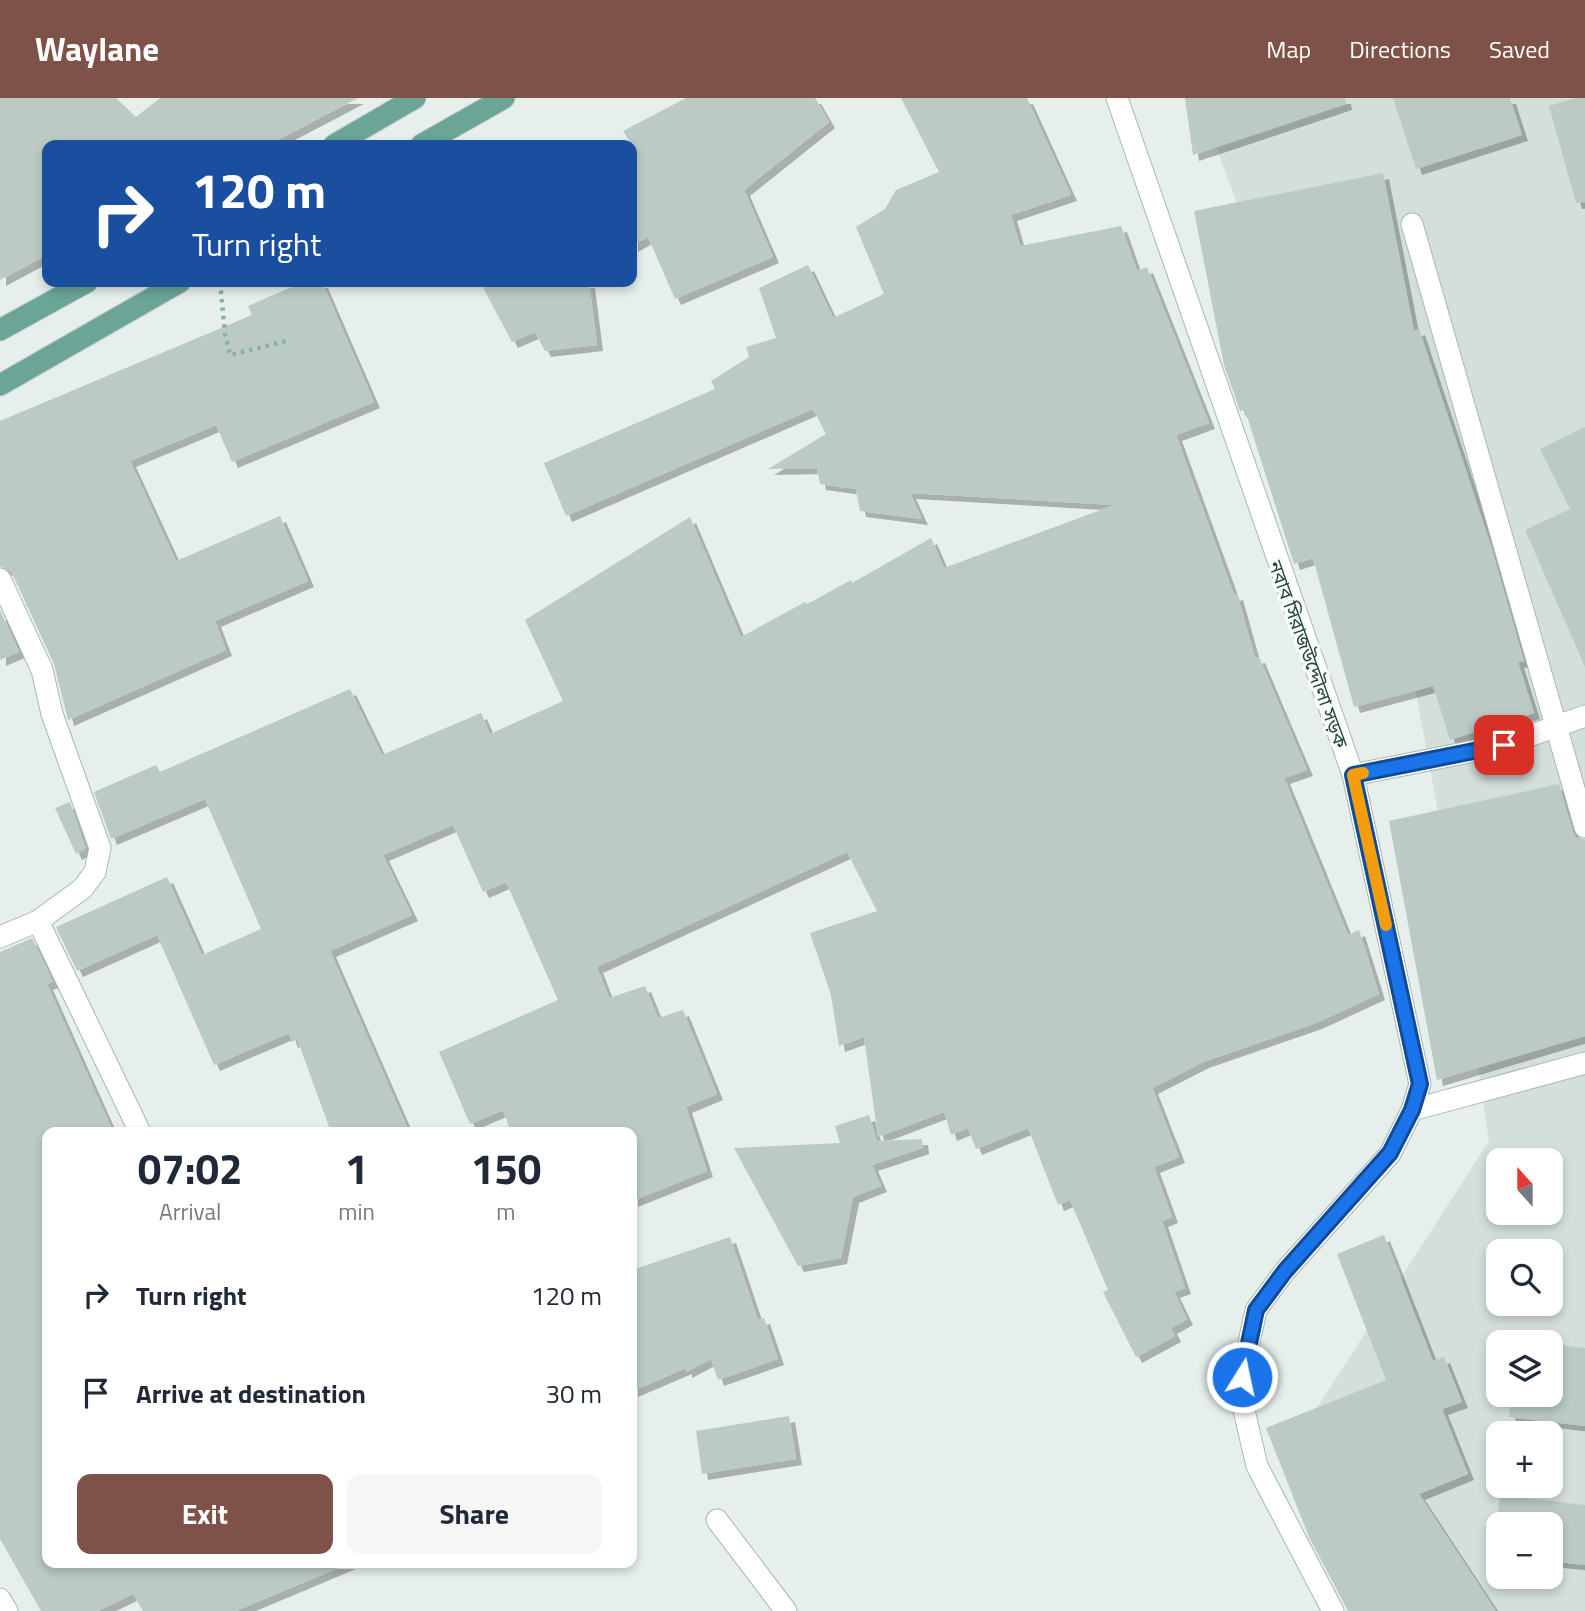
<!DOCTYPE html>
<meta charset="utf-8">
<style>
body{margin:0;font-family:"Titillium Web","Noto Sans Bengali",sans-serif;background:#f6f6f7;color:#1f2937;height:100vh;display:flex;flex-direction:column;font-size:26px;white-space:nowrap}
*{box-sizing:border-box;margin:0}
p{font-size:23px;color:#747a83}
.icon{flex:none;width:38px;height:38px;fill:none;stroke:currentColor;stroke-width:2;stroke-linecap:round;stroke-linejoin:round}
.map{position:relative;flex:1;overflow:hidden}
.panel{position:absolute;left:42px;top:1029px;width:595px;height:441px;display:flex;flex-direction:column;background:#fff;border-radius:14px;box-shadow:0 4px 10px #0003}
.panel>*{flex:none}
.guide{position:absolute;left:42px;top:42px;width:595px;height:147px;border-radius:14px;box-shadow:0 4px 10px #0003;background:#1a4fa0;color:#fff;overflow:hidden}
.needle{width:46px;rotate:339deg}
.controls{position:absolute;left:1486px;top:1050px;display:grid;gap:14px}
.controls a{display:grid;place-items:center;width:77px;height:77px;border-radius:14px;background:#fff;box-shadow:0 4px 10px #0003;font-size:35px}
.pin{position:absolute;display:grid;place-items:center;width:60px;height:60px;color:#fff;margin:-30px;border-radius:14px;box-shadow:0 4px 10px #0006}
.me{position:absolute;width:77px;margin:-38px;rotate:10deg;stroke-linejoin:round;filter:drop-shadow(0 0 5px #0008)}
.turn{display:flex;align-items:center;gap:24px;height:147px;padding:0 35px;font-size:32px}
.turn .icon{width:91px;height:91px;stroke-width:2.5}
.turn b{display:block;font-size:49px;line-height:60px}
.eta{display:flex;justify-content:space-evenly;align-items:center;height:119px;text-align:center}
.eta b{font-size:42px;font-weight:700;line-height:49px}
.action{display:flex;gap:14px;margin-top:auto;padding:14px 35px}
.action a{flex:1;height:80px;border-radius:14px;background:#7f5249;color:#fff;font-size:28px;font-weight:700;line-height:80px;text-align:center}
.action a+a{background:#f6f6f7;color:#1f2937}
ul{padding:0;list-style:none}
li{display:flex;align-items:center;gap:21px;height:98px;padding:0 35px}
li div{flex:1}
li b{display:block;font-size:26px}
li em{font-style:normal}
header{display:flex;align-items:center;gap:42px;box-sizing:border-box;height:98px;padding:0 35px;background:#7f5249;color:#fff}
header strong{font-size:33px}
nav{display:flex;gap:38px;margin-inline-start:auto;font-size:24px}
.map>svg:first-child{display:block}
.built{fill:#d4dfda;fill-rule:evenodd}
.building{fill:#bbcac4;filter:url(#shadow)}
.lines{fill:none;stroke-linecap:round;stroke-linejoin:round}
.minor-casing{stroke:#a8b8b2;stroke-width:23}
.major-casing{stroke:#c2cac8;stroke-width:23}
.path{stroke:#86b3a5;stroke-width:4.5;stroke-dasharray:3.5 5;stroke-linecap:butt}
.minor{stroke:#fff;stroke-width:21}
.major{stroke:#6aa596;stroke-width:21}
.route-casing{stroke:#114b97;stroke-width:18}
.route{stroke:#1a73e8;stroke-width:12}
.slow{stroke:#f59e0b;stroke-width:12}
.labels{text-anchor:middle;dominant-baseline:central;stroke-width:7;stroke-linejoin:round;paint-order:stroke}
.street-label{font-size:19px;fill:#24423a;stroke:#f7fbf9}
</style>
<header>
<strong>Waylane</strong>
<nav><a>Map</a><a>Directions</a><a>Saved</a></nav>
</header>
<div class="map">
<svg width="1585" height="1513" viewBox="0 0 1585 1513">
<defs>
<filter id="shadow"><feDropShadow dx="6" dy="6" stdDeviation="0" flood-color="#0004"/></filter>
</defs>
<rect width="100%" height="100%" fill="#e6efeb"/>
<path class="built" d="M1198,0H1585V1513H1452L1315,1313L1489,1043L1453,794L1404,530L1287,240ZM1498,1062H1550V1115H1498ZM1498,1153H1550V1206H1498ZM1498,1244H1550V1297H1498ZM1498,1335H1550V1388H1498ZM1498,1426H1550V1479H1498Z"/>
<g class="building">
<polygon points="0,0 116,0 136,19 160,0 358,0 268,47 47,47 47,157 0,182"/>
<polygon points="686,0 815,0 829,24 744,92 773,159 675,201 648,139 632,148 632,47 623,33"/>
<polygon points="901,0 1027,0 1071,97 1011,117 1020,148 1121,128 1137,173 1147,169 1209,325 1176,337 1234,497 1237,496 1255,560 1259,559 1307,672 1284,680 1348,837 1359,832 1379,896 1316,925 1203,964 1152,990 1179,1059 1154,1069 1172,1119 1162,1123 1185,1190 1174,1194 1187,1221 1171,1230 1175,1238 1136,1259 1103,1194 1108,1192 1070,1102 1058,1107 1028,1030 976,1051 968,1030 951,1037 944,1014 878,1039 864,939 839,948 831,897 810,835 877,813 847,754 597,869 609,900 645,888 658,920 683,912 717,996 686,1009 707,1073 632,1103 632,1034 511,1034 503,1012 470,1026 439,954 558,902 506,784 483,794 453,727 383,757 412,817 330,853 409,1034 331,1034 297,941 292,944 289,935 214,967 157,837 77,873 56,829 167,779 202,857 261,831 205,701 111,741 94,694 156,667 160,674 350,591 382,657 481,615 490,636 563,603 525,522 690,419 741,539 805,504 807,506 851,482 852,485 931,440 944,470 1114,407 910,395 922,421 860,413 856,391 820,386 817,370 768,371 826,336 813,311 566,418 544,365 715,291 711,283 749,259 746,249 776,240 759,190 808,167 833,220 884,196 856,129 885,111 896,92 939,74"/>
<polygon points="1185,0 1345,0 1346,6 1193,57"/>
<polygon points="1393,0 1510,0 1522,37 1416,71"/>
<polygon points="1576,0 1585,0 1585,104 1576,105 1549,8"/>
<polygon points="1383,75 1414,233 1419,231 1491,448 1524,563 1518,564 1534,615 1450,642 1433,588 1354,609 1313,460 1294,466 1245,312 1240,313 1224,267 1194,113"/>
<polygon points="303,184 322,184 374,304 232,364 216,327 130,363 176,463 280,418 308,483 215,523 226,552 68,622 54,566 12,475 0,468 0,323 252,217 248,208"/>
<polygon points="480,184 589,184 597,247 545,253 535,234 512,244"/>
<polygon points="1585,329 1585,569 1525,432 1570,411 1540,351"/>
<polygon points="0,512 19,554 0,562"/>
<polygon points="1559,686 1573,733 1576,739 1585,742 1585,938 1437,982 1389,723"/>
<polygon points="70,704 86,751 76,756 55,710"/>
<polygon points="32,840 53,884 47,886 113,1034 47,1034 47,1465 350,1465 236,1513 143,1513 133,1496 98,1513 41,1513 0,1441 0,854"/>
<polygon points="869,1017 877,1043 922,1041 923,1050 872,1067 881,1088 853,1099 841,1160 798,1168 734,1050 840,1045 835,1028"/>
<polygon points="1384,1137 1433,1263 1444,1259 1462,1304 1442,1311 1468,1376 1419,1396 1496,1513 1348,1513 1309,1439 1266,1330 1386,1282 1337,1156"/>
<polygon points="730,1139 758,1222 764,1220 778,1261 718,1282 711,1261 686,1274 686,1270 632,1293 632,1172"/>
<polygon points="1550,1246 1585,1250 1585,1328 1509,1319 1512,1297 1550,1297"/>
<polygon points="789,1318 796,1361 702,1376 696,1333"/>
<polygon points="1500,1397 1585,1407 1585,1467 1550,1463 1550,1426 1498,1426 1498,1457 1493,1456"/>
</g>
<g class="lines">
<defs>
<g id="minor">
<polyline points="1117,0 1353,677 1420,986 1412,1012 1390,1056 1285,1173 1256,1212 1245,1263 1240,1295 1257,1368 1333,1513"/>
<polyline points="1412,126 1585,729"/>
<polyline points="0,481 42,572 52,616 100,750 95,774 82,791 38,823 0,839"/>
<polyline points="1353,677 1504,647 1585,618"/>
<polyline points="38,823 140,1034"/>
<polyline points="1412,1012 1585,965"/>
<polyline points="717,1422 786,1513"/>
<polyline points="0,1501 7,1513"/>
</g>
<g id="major">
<polyline points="334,47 415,0"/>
<polyline points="421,47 504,0"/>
<polyline points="0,232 87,184"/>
<polyline points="0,287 180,184"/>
</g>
</defs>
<use href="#minor" class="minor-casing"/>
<use href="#major" class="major-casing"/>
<polyline class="path" points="220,184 225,236 230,257 290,242"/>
<use href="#minor" class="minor"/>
<use href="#major" class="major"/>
</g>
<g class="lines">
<defs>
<polyline id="route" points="1242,1279 1256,1212 1285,1173 1390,1055 1412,1012 1420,986 1353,677 1504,647"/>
</defs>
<use href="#route" class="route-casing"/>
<use href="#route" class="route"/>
<polyline class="slow" points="1363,675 1353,677 1386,827"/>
</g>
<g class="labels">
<g class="street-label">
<text transform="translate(1309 556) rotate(70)">নবাব সিরাজউদ্দৌলা সড়ক</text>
</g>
</g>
</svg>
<div class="controls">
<a><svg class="needle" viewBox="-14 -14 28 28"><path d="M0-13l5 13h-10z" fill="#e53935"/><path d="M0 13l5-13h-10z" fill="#747a83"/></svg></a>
<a><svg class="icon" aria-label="search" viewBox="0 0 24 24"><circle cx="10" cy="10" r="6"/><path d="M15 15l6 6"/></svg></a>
<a><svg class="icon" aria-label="layers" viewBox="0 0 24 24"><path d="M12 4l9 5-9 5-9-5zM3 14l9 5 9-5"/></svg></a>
<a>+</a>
<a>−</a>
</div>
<div class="pin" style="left:1504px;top:647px;background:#d93025"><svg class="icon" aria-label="arrive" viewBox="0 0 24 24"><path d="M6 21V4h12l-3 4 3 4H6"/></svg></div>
<svg class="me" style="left:1242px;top:1279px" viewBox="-20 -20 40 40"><circle r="17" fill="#1a73e8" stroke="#fff" stroke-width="3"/><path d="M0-11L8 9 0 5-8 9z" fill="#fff"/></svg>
<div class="guide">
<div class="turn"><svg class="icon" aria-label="right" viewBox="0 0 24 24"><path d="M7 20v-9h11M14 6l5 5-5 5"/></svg><div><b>120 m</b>Turn right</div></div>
</div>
<section class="panel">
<div class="eta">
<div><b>07:02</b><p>Arrival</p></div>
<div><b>1</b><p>min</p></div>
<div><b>150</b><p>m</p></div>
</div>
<ul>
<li><svg class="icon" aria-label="right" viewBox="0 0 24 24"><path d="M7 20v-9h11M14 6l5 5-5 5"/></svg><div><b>Turn right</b></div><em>120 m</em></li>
<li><svg class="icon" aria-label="arrive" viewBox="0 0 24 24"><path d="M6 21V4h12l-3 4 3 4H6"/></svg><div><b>Arrive at destination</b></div><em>30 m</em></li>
</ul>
<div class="action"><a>Exit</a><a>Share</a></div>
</section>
</div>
